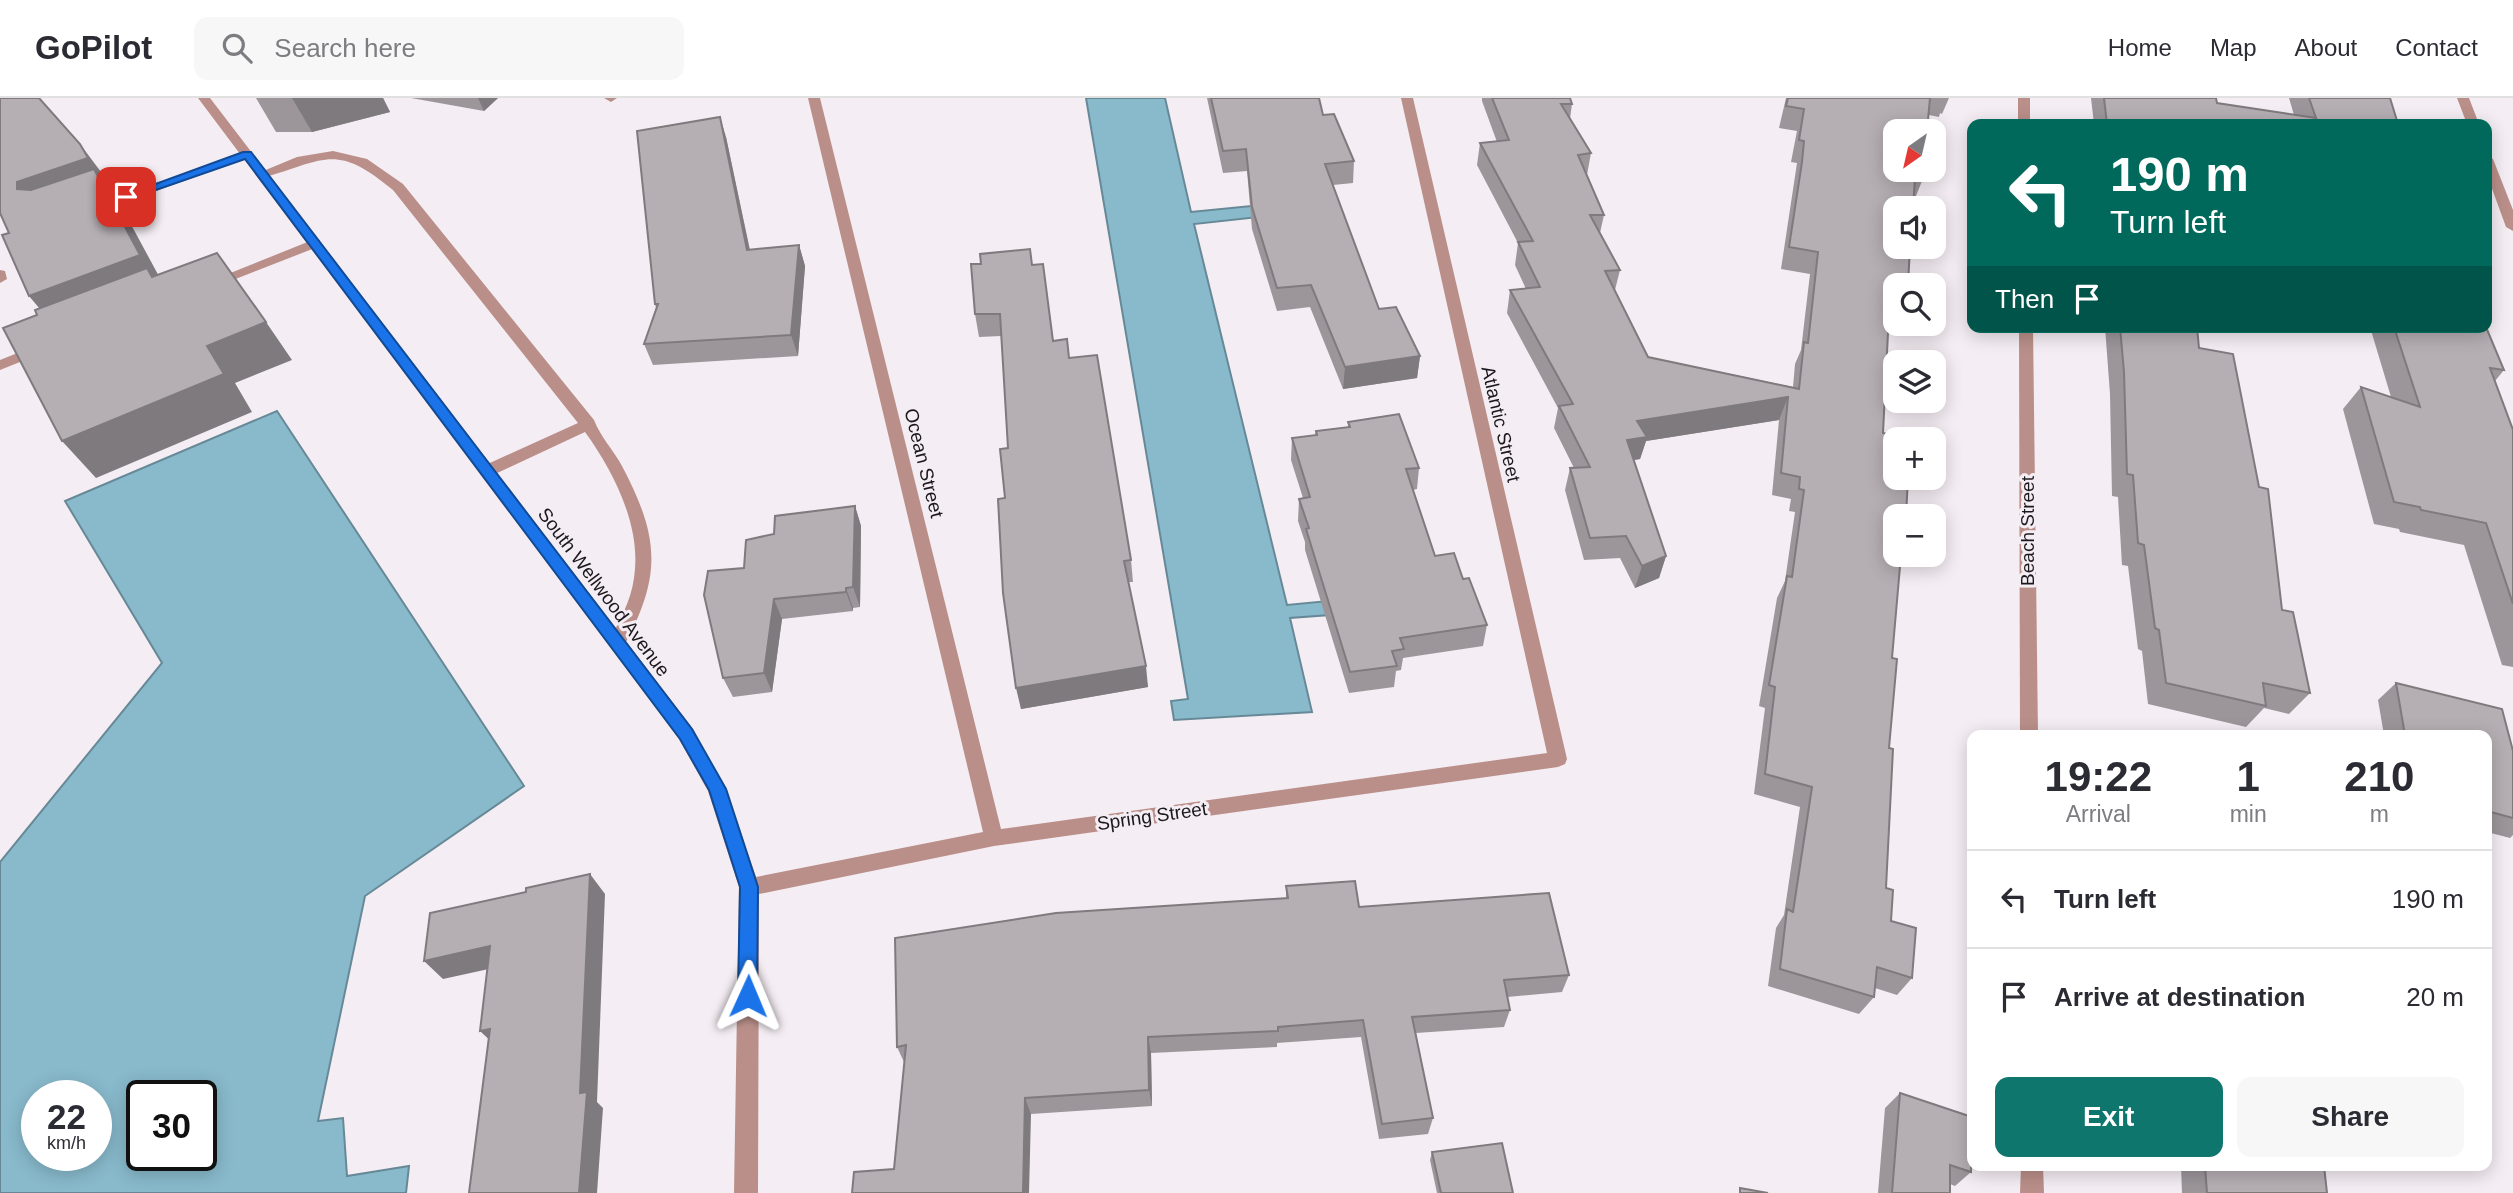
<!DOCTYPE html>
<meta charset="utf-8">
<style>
body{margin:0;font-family:Helvetica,sans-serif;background:#f7f7f7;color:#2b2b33;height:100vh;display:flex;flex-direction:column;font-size:26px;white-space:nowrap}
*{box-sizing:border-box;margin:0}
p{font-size:23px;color:#7c7c81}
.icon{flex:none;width:38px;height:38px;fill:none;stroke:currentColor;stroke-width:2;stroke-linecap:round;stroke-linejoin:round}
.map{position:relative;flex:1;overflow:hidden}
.side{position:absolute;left:1967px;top:632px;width:525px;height:441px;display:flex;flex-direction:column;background:#fff;border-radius:14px;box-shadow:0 4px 18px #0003}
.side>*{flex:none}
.guide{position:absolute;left:1967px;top:21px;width:525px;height:214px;border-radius:14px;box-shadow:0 4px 18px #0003;background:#00695c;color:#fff;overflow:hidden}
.needle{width:46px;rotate:214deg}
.controls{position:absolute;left:1883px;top:21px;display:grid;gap:14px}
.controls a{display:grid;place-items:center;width:63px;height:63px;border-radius:14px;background:#fff;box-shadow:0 4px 18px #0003;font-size:35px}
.speed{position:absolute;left:21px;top:982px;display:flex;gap:14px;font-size:35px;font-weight:700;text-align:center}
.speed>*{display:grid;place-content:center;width:91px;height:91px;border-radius:50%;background:#fff;box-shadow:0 4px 18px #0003;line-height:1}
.speed small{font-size:18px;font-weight:400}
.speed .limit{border:4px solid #111;border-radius:10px;background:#fff;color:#111}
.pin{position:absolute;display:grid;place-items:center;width:60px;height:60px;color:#fff;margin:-30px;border-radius:14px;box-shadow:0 4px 10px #0006}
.me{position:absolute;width:77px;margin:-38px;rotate:1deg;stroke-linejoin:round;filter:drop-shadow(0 0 5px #0008)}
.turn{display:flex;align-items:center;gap:24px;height:147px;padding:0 28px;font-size:32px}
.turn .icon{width:91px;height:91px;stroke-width:2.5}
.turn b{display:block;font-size:49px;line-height:60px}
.then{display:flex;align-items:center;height:66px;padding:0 28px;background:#0003;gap:14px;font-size:26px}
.eta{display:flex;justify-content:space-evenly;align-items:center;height:119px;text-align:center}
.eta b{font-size:42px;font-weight:700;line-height:49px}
.cta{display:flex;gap:14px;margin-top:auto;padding:14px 28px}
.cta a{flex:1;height:80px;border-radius:14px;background:#0f766e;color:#fff;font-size:28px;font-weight:700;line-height:80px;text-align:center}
.cta a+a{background:#f7f7f7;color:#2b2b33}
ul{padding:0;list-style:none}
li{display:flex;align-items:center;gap:21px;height:98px;padding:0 28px;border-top:2px solid #e1e1e2}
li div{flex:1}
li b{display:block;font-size:26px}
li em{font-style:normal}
header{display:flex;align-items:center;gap:42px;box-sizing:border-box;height:98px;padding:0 35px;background:#fff;border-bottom:2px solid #e1e1e2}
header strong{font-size:33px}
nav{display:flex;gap:38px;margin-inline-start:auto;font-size:24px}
.search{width:490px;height:63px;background:#f7f7f7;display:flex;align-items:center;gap:18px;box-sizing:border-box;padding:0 24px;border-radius:14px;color:#7c7c81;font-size:26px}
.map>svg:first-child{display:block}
.water{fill:#88bacc;stroke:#678997;stroke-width:2;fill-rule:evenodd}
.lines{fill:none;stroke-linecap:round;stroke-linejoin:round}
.service{fill:#ba8f89;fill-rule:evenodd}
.minor{fill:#ba8f89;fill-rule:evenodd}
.wall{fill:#9c969a}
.shaded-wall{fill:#7f7a7d}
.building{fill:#b5aeb3;stroke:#7f7a7d;stroke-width:2}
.route{fill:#1a73e8;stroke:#114b97;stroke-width:2}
.labels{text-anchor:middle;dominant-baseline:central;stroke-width:6;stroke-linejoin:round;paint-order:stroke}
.street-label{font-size:19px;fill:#1b181b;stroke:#f4edf3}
</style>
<header>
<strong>GoPilot</strong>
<div class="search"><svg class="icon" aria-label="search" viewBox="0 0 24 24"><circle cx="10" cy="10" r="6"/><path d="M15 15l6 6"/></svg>Search here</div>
<nav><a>Home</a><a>Map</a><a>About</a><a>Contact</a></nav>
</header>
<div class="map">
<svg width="2513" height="1095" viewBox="0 0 2513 1095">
<rect width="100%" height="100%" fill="#f4edf3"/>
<g class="water">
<polygon points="1086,0 1165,0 1191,114 1283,105 1287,116 1194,126 1287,507 1328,503 1330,517 1290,520 1312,614 1174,622 1171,603 1188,601"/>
<path d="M277,313L524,688L365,798L318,1023L343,1020L347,1078L409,1068L406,1095H0V764L162,565L65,403ZM37,998H96V1057H37ZM142,998H201V1057H142Z"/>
</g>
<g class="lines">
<g class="service">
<polygon points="247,52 253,56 251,59 100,113 90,113 89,110"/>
<path d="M333,53L367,61L403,86L594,322C600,338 614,353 622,368C660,440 662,478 623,550H611L608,545C619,524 631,503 634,480C642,429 614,374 585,334L493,377H481L479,373L481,369L578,325L393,92C335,44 326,62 262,80L256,76L297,59Z"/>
<polygon points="315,141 320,142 320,148 215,189 205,189 203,186"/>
<polygon points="0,172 5,173 7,181 0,185"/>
<polygon points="40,246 45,248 47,251 45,254 0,272 0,262"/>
</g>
<g class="minor">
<polygon points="198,0 210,0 693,631 726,691 756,779 983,734 808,0 820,0 1001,731 1547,655 1401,0 1413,0 1567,661 1565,666 1558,669 994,748 759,796 758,1095 734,1095 739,789 708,693 679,641"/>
<polygon points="604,0 617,0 611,4"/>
<rect x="2018" y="0" width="12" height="26"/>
<polygon points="2457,0 2469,0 2479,26 2467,26"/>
<polygon points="2487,57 2493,61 2513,112 2513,133 2506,129 2487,77"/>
<polygon points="2019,229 2033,229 2038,637 2020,637"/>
<polygon points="2021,1068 2043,1068 2044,1095 2020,1095"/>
</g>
</g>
<g class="wall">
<polygon points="256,0 383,0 390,14 312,34 276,34"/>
<polygon points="411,0 498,0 484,13"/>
<polygon points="1207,0 1319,0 1323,17 1354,63 1353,85 1333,87 1379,211 1420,258 1417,280 1343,291 1310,209 1277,213 1252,131 1247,73 1223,75"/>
<polygon points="1482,0 1570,0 1572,6 1570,21 1591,55 1587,77 1604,117 1600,135 1620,172 1615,192 1648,259 1793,289 1795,266 1801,252 1810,176 1781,171 1797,65 1791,64 1797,33 1779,30 1786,0 1949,0 1942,16 1940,15 1939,19 1929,17 1922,83 1914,103 1895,187 1895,221 1889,219 1883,335 1906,418 1895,418 1886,790 1891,823 1912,880 1897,897 1875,890 1874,899 1859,916 1768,888 1776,830 1784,817 1800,709 1754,696 1765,610 1759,608 1777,500 1785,483 1795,414 1789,413 1791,401 1772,397 1779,322 1646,343 1640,361 1634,362 1666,458 1659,480 1635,490 1620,460 1584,462 1565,392 1570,370 1574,370 1554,330 1558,310 1507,215 1510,192 1526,191 1515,167 1518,145 1477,67 1480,45 1497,44 1482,3"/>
<polygon points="2091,0 2216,0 2217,5 2294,17 2289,0 2390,0 2398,26 2094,26"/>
<polygon points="726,39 750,152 799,147 805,168 798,258 653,267 644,246 656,210 655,206"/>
<polygon points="981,166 1032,167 1053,243 1070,260 1131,462 1133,484 1128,484 1148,589 1021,611 1005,400 1008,350 1001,238 979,239 975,216"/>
<polygon points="2105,229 2197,229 2199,250 2282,512 2310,595 2289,616 2264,610 2246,629 2148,606 2142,553 2138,551 2128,468 2122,467 2118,399 2112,398 2110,296"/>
<polygon points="2370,229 2486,229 2504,272 2495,283 2513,332 2513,569 2502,567 2464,447 2400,434 2399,431 2374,426 2343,311 2361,289 2391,299"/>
<polygon points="1348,324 1419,370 1417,391 1413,392 1435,458 1463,481 1487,527 1483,548 1403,560 1401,572 1396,573 1394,589 1349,595 1305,452 1305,444 1298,423 1299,401 1303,400 1291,362 1292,340 1315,337 1316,333 1348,329"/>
<polygon points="855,408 861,428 860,509 853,510 853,513 782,521 772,594 733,599 723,580 744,470 774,436"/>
<polygon points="2396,585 2502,611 2513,653 2513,737 2510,740 2487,734 2487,637 2384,637 2378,602"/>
<polygon points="1286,788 1359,809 1569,877 1562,894 1507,899 1510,912 1504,929 1416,935 1433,1020 1428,1036 1379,1041 1361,939 1277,945 1277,949 1151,955 1152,1008 1031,1016 904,964 897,949 1286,800"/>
<polygon points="1900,995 1971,1074 1955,1088 1950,1086 1950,1095 1878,1095 1885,1010"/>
<polygon points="1432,1054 1513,1095 1437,1095 1430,1062"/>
<polygon points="2181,1068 2324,1068 2327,1095 2182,1095"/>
</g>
<g class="shaded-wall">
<polygon points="292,0 383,0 390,14 312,34"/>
<polygon points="478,0 498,0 484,13"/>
<polygon points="720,19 726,39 754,173 747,152"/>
<polygon points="80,46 107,82 115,97 113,97 121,108 168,195 61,236 29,198 17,84"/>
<polygon points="799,147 805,168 798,258 791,237"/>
<polygon points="266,224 292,262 235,285 252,314 96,380 62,343 207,248"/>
<polygon points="1420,258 1417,280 1343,291 1345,269"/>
<polygon points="1788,299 1779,322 1646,343 1640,361 1621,364 1627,342 1637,323"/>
<polygon points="855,408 861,428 860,509 853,489"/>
<polygon points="1666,458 1659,480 1635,490 1642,468"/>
<polygon points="846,490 853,510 853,513 846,494"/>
<polygon points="774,501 782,521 772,594 764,575"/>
<polygon points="1146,568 1148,589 1021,611 1016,590"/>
<polygon points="590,776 605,796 597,1004 603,1010 597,1095 579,1095 580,995"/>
<polygon points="490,848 507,867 443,881 424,863"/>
<polygon points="490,931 498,950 480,933"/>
<polygon points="1148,939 1151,955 1152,1008 1149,992"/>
<polygon points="1025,1000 1031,1016 1029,1095 1023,1095"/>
</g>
<g class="building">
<polygon points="0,0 39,0 80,46 88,60 17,84 17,91 31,92 94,71 140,157 29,198 2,137 9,135 0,115"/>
<polygon points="1211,0 1319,0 1323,17 1334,16 1354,63 1325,66 1379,211 1396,209 1420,258 1345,269 1311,187 1277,190 1252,109 1246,51 1223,53"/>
<polygon points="1492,0 1570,0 1572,6 1561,6 1591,55 1578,57 1604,117 1590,117 1620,172 1605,173 1648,259 1799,291 1804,244 1808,245 1818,154 1789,149 1802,64 1804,43 1799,42 1804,11 1786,8 1788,0 1930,0 1927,33 1895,33 1895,72 1923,72 1922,83 1915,81 1913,110 1895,110 1895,149 1910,149 1908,187 1895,187 1895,196 1890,195 1883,335 1909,340 1909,341 1895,341 1895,380 1908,380 1906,418 1895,418 1895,457 1901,457 1892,560 1897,561 1889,650 1893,651 1886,790 1893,792 1891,823 1916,830 1912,880 1877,869 1874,899 1780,871 1787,811 1793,814 1812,689 1765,676 1775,589 1769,587 1787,478 1792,479 1804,392 1799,391 1800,379 1781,375 1788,299 1637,323 1647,339 1627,342 1666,458 1642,468 1626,438 1590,440 1570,370 1590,369 1559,308 1573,306 1510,192 1540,189 1518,144 1533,143 1480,45 1509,42"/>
<polygon points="2104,0 2216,0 2217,5 2316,20 2309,0 2390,0 2398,26 2107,26"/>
<polygon points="720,19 747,152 799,147 791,237 644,246 658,206 655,206 637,33"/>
<polygon points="1030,151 1032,167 1043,166 1053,243 1067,241 1069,260 1097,257 1131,462 1124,463 1146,568 1016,590 1003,495 998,401 1005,400 1000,351 1008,350 1000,216 975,216 971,166 981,166 980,156"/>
<polygon points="217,155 266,224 207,248 224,276 62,343 3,230 37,217 35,212 147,170 152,179"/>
<polygon points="2120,229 2197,229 2199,250 2233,256 2259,389 2268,391 2282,512 2293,514 2310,595 2263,585 2266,608 2166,585 2159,532 2155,530 2144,447 2138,445 2133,377 2127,376 2124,274"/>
<polygon points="2394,229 2486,229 2504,272 2490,270 2513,332 2513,506 2486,425 2421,412 2420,409 2394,404 2361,289 2420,309"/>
<polygon points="1399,316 1419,370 1406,371 1435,458 1454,455 1463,481 1469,480 1487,527 1400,540 1404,551 1392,553 1397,568 1350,574 1306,431 1309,430 1299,401 1310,399 1292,340 1317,337 1316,333 1350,329 1348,324"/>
<polygon points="855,408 853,489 846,490 846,494 774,501 764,575 723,580 704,497 708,473 744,470 746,442 774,436 775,418"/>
<polygon points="2396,585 2502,611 2513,653 2513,720 2487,713 2487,637 2405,637"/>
<polygon points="590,776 580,995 587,994 579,1095 469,1095 490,931 480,933 490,848 424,863 430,815 526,794 526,790"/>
<polygon points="1355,783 1359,809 1549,795 1569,877 1504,882 1510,912 1412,919 1433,1020 1382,1026 1363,922 1278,929 1278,933 1148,939 1149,992 1025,1000 1023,1095 852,1095 854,1074 894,1071 906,947 897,949 895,840 1056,815 1288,800 1286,788"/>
<polygon points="1900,995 1972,1019 1971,1074 1950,1067 1950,1095 1892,1095"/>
<polygon points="1502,1045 1513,1095 1441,1095 1432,1054"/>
<polygon points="2205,1068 2324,1068 2327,1095 2207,1095"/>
<polygon points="1740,1090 1768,1095 1740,1095"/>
</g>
<polygon class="route" points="243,54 251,54 692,631 726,691 758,789 757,898 755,904 748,907 741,904 738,898 740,789 709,692 680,641 245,61 130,101 120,99"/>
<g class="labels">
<g class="street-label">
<text transform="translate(1501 326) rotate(77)">Atlantic Street</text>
<text transform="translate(924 365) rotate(76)">Ocean Street</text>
<text transform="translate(2027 433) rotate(-90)">Beach Street</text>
<text transform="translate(604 494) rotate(53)">South Wellwood Avenue</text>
<text transform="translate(1152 718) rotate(-8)">Spring Street</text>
</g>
</g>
</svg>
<div class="controls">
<a><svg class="needle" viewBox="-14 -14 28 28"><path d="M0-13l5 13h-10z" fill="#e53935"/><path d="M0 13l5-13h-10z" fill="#7c7c81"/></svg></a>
<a><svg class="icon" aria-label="sound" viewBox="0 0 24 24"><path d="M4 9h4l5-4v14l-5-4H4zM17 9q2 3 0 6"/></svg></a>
<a><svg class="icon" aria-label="search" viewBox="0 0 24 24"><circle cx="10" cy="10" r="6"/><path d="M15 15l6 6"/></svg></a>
<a><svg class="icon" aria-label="layers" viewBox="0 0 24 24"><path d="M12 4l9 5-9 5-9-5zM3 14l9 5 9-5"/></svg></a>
<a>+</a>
<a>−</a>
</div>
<div class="speed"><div>22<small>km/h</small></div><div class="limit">30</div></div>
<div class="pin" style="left:126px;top:99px;background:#d93025"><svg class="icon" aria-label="arrive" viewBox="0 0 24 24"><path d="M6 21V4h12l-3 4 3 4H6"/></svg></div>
<svg class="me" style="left:748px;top:898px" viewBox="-20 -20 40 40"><path d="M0-17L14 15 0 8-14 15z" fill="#1a73e8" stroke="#fff" stroke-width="4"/></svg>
<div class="guide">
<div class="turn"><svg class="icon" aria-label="left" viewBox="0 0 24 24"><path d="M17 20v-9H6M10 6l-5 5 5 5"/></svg><div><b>190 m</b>Turn left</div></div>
<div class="then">Then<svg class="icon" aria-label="arrive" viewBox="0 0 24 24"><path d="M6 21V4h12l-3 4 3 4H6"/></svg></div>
</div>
<section class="side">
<div class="eta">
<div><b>19:22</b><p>Arrival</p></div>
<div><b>1</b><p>min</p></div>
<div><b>210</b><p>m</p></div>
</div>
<ul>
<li><svg class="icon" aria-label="left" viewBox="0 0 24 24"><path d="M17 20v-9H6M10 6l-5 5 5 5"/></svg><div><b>Turn left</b></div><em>190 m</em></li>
<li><svg class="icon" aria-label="arrive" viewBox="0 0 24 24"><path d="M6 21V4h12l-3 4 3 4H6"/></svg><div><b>Arrive at destination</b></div><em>20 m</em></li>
</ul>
<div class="cta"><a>Exit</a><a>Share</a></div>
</section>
</div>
